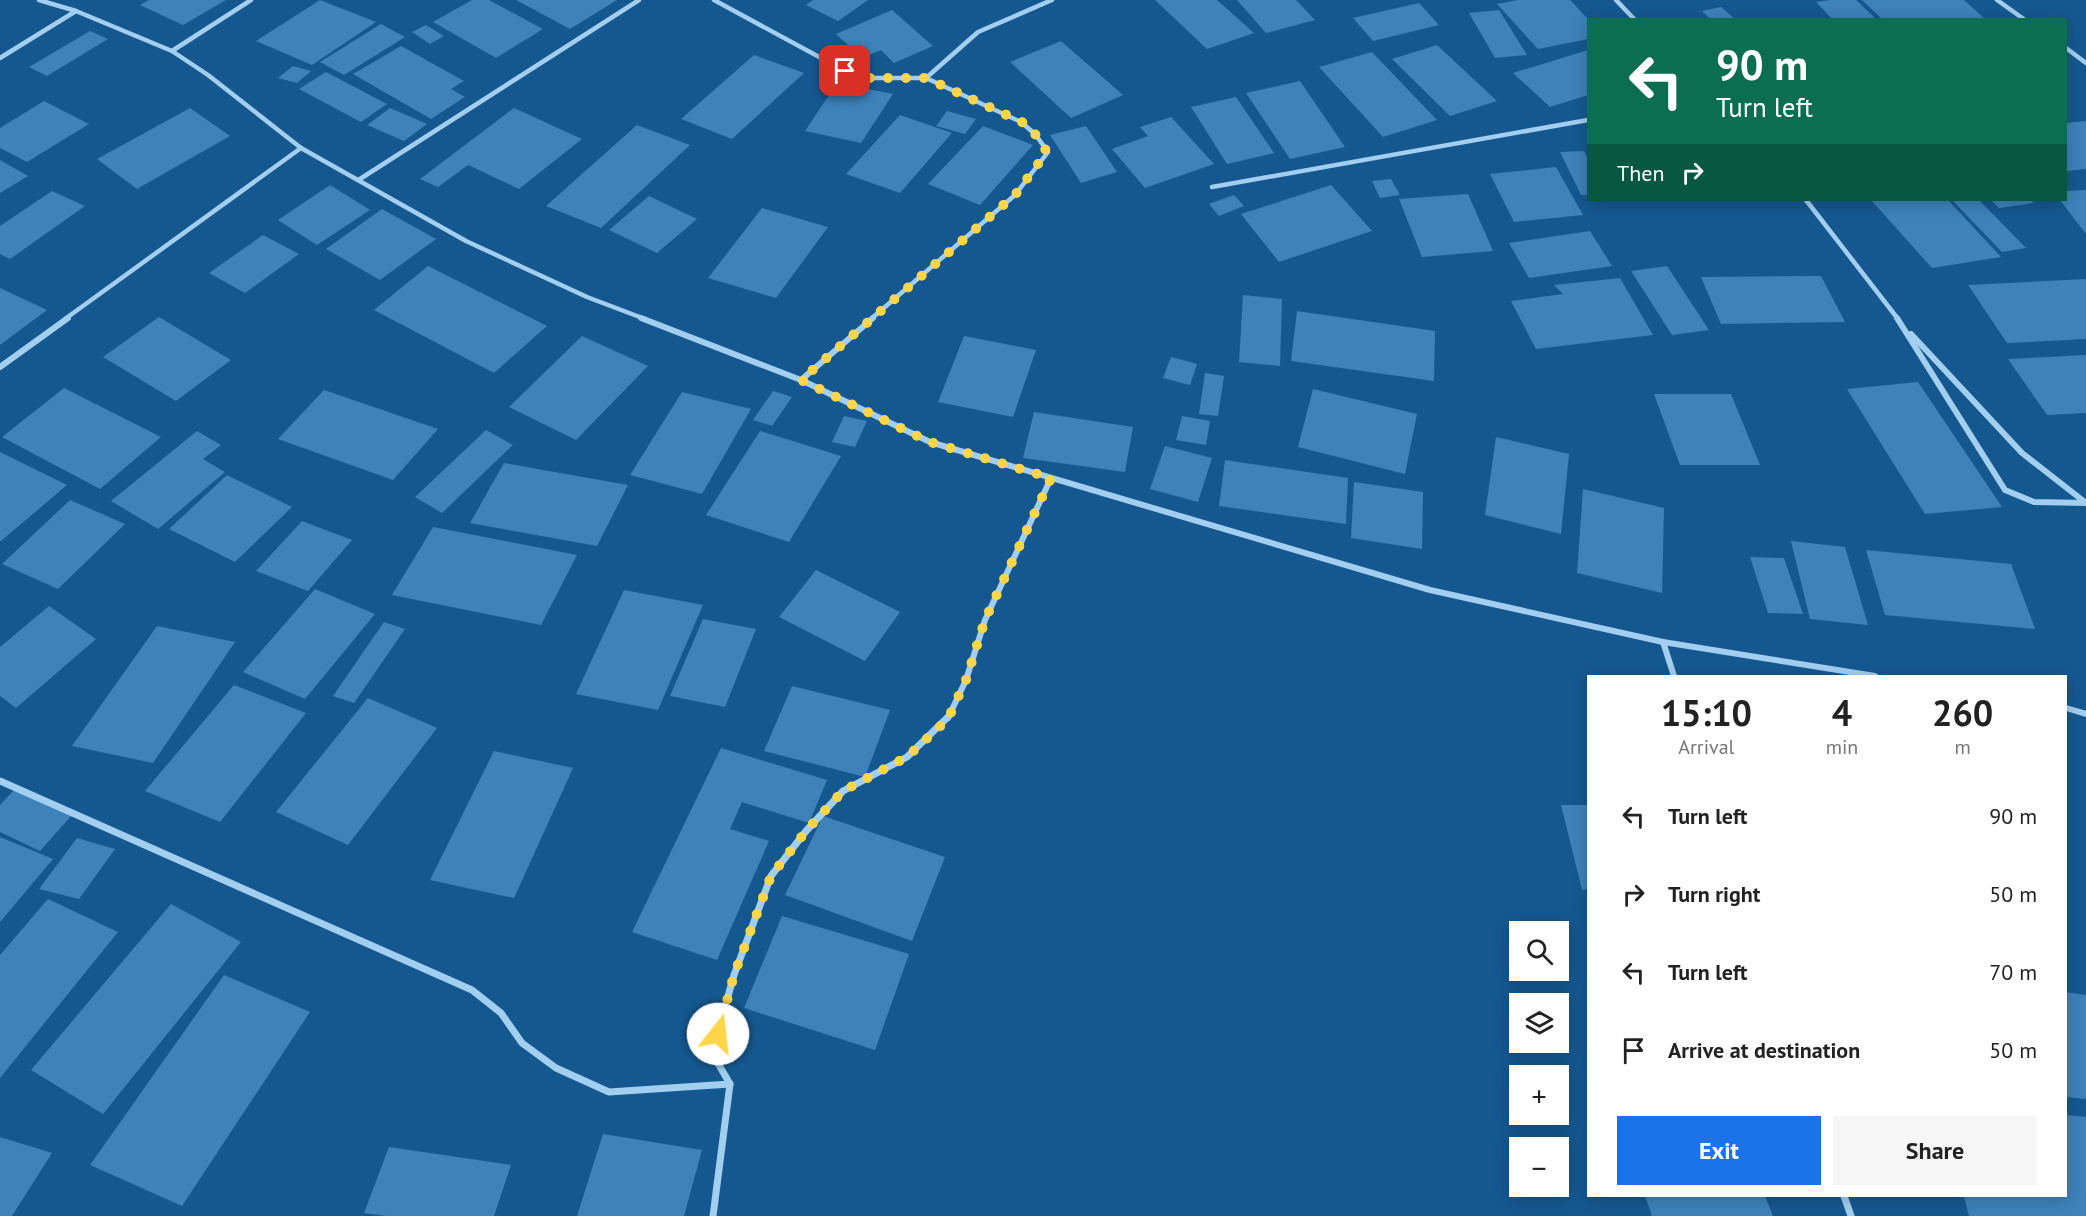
<!DOCTYPE html>
<meta charset="utf-8">
<style>
body{margin:0;font-family:"PT Sans",sans-serif;background:#f6f6f6;color:#222;height:100vh;display:flex;flex-direction:column;font-size:22px;white-space:nowrap}
*{box-sizing:border-box;margin:0}
p{font-size:20px;color:#767676}
.icon{flex:none;width:33px;height:33px;fill:none;stroke:currentColor;stroke-width:2;stroke-linecap:round;stroke-linejoin:round}
.map{position:relative;flex:1;overflow:hidden}
.sheet{position:absolute;left:1587px;top:675px;width:480px;height:522px;display:flex;flex-direction:column;background:#fff;border-radius:0px;box-shadow:0 3px 15px #0003}
.sheet>*{flex:none}
.banner{position:absolute;left:1587px;top:18px;width:480px;height:183px;border-radius:0px;box-shadow:0 3px 15px #0003;background:#0b6e4f;color:#fff;overflow:hidden}
.buttons{position:absolute;left:1509px;top:921px;display:grid;gap:12px}
.buttons a{display:grid;place-items:center;width:60px;height:60px;border-radius:0px;background:#fff;box-shadow:0 3px 15px #0003;font-size:30px}
.pin{position:absolute;display:grid;place-items:center;width:51px;height:51px;color:#fff;margin:-26px;border-radius:12px;box-shadow:0 3px 9px #0006}
.me{position:absolute;width:66px;margin:-33px;rotate:16deg;stroke-linejoin:round;filter:drop-shadow(0 0 4px #0008)}
.turn{display:flex;align-items:center;gap:21px;height:126px;padding:0 30px;font-size:27px}
.turn .icon{width:78px;height:78px;stroke-width:2.5}
.turn b{display:block;font-size:42px;line-height:51px}
.then{display:flex;align-items:center;height:57px;padding:0 30px;background:#0003;gap:12px;font-size:22px}
.eta{display:flex;justify-content:space-evenly;align-items:center;height:102px;text-align:center}
.eta b{font-size:36px;font-weight:700;line-height:42px}
.primary-button{display:flex;gap:12px;margin-top:auto;padding:12px 30px}
.primary-button a{flex:1;height:69px;border-radius:0px;background:#1a73e8;color:#fff;font-size:24px;font-weight:700;line-height:69px;text-align:center}
.primary-button a+a{background:#f6f6f6;color:#222}
ul{padding:0;list-style:none}
li{display:flex;align-items:center;gap:18px;height:78px;padding:0 30px}
li div{flex:1}
li b{display:block;font-size:22px}
li em{font-style:normal}
.map>svg:first-child{display:block}
.building{fill:#3d82b9}
.lines{fill:none;stroke-linecap:round;stroke-linejoin:round}
.street-far2{stroke:#a2cef0;stroke-width:4.5}
.street-far1{stroke:#a2cef0;stroke-width:6}
.street{stroke:#a2cef0;stroke-width:7}
.route{stroke:#ffd54a;stroke-width:10;stroke-dasharray:0 18}
</style>
<div class="map">
<svg width="2086" height="1216" viewBox="0 0 2086 1216">
<rect width="100%" height="100%" fill="#155890"/>
<g class="building">
<polygon points="149,0 226,0 183,25 140,5"/>
<polygon points="320,0 376,22 312,65 256,41"/>
<polygon points="472,0 489,0 543,29 496,58 433,22"/>
<polygon points="516,0 617,0 570,29"/>
<polygon points="813,0 868,0 838,21 806,5"/>
<polygon points="1155,0 1217,0 1254,33 1207,49"/>
<polygon points="1237,0 1296,0 1315,20 1266,33"/>
<polygon points="1518,0 1570,0 1588,19 1588,39 1538,49 1497,4"/>
<polygon points="1830,0 1856,0 1877,20 1833,20 1816,2"/>
<polygon points="1862,0 1964,0 1984,18 1883,20"/>
<polygon points="1419,3 1439,25 1373,41 1353,18"/>
<polygon points="1721,7 1736,20 1711,20 1702,11"/>
<polygon points="892,10 933,46 894,63 881,50 862,58 836,34"/>
<polygon points="1499,10 1527,55 1495,58 1469,13"/>
<polygon points="381,24 405,37 344,75 320,62"/>
<polygon points="426,25 444,36 430,44 412,32"/>
<polygon points="90,31 108,39 47,76 29,67"/>
<polygon points="1061,41 1123,95 1071,118 1010,62"/>
<polygon points="1437,45 1497,101 1450,116 1392,59"/>
<polygon points="401,46 464,81 451,89 465,97 431,119 353,74"/>
<polygon points="1588,50 1588,95 1550,107 1513,73"/>
<polygon points="1372,52 1437,120 1383,137 1319,67"/>
<polygon points="754,55 804,73 732,139 681,119"/>
<polygon points="293,66 311,71 297,83 278,78"/>
<polygon points="326,72 387,104 361,122 299,89"/>
<polygon points="1300,81 1345,147 1290,159 1246,93"/>
<polygon points="837,83 893,94 861,143 805,131"/>
<polygon points="1236,97 1274,153 1227,164 1191,107"/>
<polygon points="44,101 89,124 27,162 0,148 0,128"/>
<polygon points="190,108 230,136 137,189 97,159"/>
<polygon points="390,108 427,124 404,141 367,125"/>
<polygon points="514,108 582,139 519,189 468,165 438,187 420,179"/>
<polygon points="947,111 976,119 965,134 936,126"/>
<polygon points="900,115 952,133 900,193 846,174"/>
<polygon points="1171,117 1214,164 1145,188 1112,149 1148,136 1140,127"/>
<polygon points="2086,121 2086,169 2066,171 2066,123"/>
<polygon points="637,125 690,145 601,228 546,206"/>
<polygon points="983,126 1033,145 980,205 928,184"/>
<polygon points="1086,126 1117,172 1081,183 1050,135"/>
<polygon points="1584,151 1588,160 1588,195 1581,195 1560,152"/>
<polygon points="0,160 28,176 0,193"/>
<polygon points="1556,167 1583,215 1514,222 1490,174"/>
<polygon points="1391,179 1400,195 1380,198 1372,181"/>
<polygon points="330,185 370,210 317,245 278,220"/>
<polygon points="1331,185 1372,231 1279,262 1241,214"/>
<polygon points="2086,190 2086,234 2060,200 2066,200 2066,191"/>
<polygon points="52,191 85,206 10,259 0,254 0,226"/>
<polygon points="1468,194 1493,251 1422,257 1399,199"/>
<polygon points="1234,195 1244,206 1219,216 1209,204"/>
<polygon points="649,196 697,219 657,253 609,230"/>
<polygon points="1871,200 1948,200 2001,257 1932,268"/>
<polygon points="1952,200 1979,200 2026,248 2002,252"/>
<polygon points="1991,200 2030,200 2034,203 1999,208"/>
<polygon points="762,208 828,227 776,298 708,278"/>
<polygon points="382,209 436,239 380,280 326,249"/>
<polygon points="1590,231 1612,266 1529,278 1509,243"/>
<polygon points="263,235 299,254 245,293 209,273"/>
<polygon points="428,266 547,326 494,373 374,310"/>
<polygon points="1667,266 1709,330 1672,335 1631,271"/>
<polygon points="1821,276 1845,322 1721,324 1701,277"/>
<polygon points="1620,278 1653,335 1536,349 1511,301 1563,294 1554,285"/>
<polygon points="2086,279 2086,339 2007,343 1968,285"/>
<polygon points="0,288 47,310 0,345"/>
<polygon points="1243,295 1282,299 1280,366 1239,362"/>
<polygon points="1297,311 1435,331 1434,381 1291,361"/>
<polygon points="159,317 231,360 176,401 103,357"/>
<polygon points="582,336 648,366 576,440 509,407"/>
<polygon points="964,336 1036,350 1013,417 938,402"/>
<polygon points="2086,355 2086,413 2047,415 2008,359"/>
<polygon points="1171,357 1197,364 1190,385 1163,378"/>
<polygon points="1205,373 1224,376 1218,416 1199,414"/>
<polygon points="1918,382 2002,507 1925,514 1847,389"/>
<polygon points="64,388 161,437 100,489 2,437"/>
<polygon points="1313,389 1417,414 1405,474 1298,447"/>
<polygon points="324,390 438,429 393,480 278,439"/>
<polygon points="773,391 792,397 772,426 753,420"/>
<polygon points="682,392 751,409 702,494 630,475"/>
<polygon points="1654,394 1731,394 1760,465 1680,465"/>
<polygon points="1034,412 1133,427 1125,472 1023,458"/>
<polygon points="844,416 867,421 855,447 832,442"/>
<polygon points="1182,416 1210,421 1206,445 1176,440"/>
<polygon points="486,430 513,445 442,513 415,497"/>
<polygon points="197,431 221,445 203,459 225,472 158,529 111,501"/>
<polygon points="760,431 841,456 789,542 706,515"/>
<polygon points="1496,437 1569,454 1561,534 1485,515"/>
<polygon points="1165,446 1212,458 1198,502 1150,489"/>
<polygon points="0,452 67,485 1,541 0,541"/>
<polygon points="1225,460 1348,478 1346,524 1219,506"/>
<polygon points="504,463 628,485 597,546 470,523"/>
<polygon points="227,475 292,507 235,562 169,529"/>
<polygon points="1354,482 1423,492 1422,549 1351,538"/>
<polygon points="1583,489 1664,508 1662,593 1577,573"/>
<polygon points="70,500 125,524 58,589 2,564"/>
<polygon points="302,521 352,540 308,591 256,571"/>
<polygon points="433,527 577,555 541,625 392,595"/>
<polygon points="1791,541 1845,547 1868,625 1810,619"/>
<polygon points="1866,550 2011,564 2035,629 1885,615"/>
<polygon points="1750,557 1784,558 1803,614 1768,613"/>
<polygon points="816,570 900,612 865,661 779,617"/>
<polygon points="315,589 375,614 305,699 243,672"/>
<polygon points="624,590 703,605 658,710 576,694"/>
<polygon points="49,606 96,639 16,708 0,696 0,647"/>
<polygon points="703,619 756,629 725,707 670,696"/>
<polygon points="384,622 405,629 354,703 333,696"/>
<polygon points="157,626 235,642 153,763 72,746"/>
<polygon points="234,685 306,713 220,822 145,791"/>
<polygon points="792,686 890,710 865,777 764,751"/>
<polygon points="368,698 437,728 348,845 276,812"/>
<polygon points="721,748 827,780 809,823 742,802 730,829 769,841 717,960 632,932"/>
<polygon points="494,751 573,768 514,898 430,880"/>
<polygon points="15,789 72,815 40,851 0,832 0,805"/>
<polygon points="1561,805 1588,805 1588,889 1582,890"/>
<polygon points="823,816 945,857 912,941 785,895"/>
<polygon points="0,837 53,859 0,922"/>
<polygon points="77,838 115,849 79,899 39,889"/>
<polygon points="48,899 118,932 0,1078 0,955"/>
<polygon points="171,904 241,942 103,1114 31,1070"/>
<polygon points="782,916 909,954 875,1050 744,1008"/>
<polygon points="224,975 310,1012 182,1206 90,1165"/>
<polygon points="2066,992 2086,995 2086,1099 2066,1097"/>
<polygon points="2066,1115 2086,1117 2086,1216 1969,1216 1964,1196 2066,1196"/>
<polygon points="603,1134 702,1150 684,1216 577,1216"/>
<polygon points="0,1137 52,1153 12,1216 0,1216"/>
<polygon points="389,1147 511,1165 494,1216 386,1216 364,1213"/>
<polygon points="1645,1196 1765,1196 1773,1216 1652,1216"/>
</g>
<g class="lines">
<g class="street-far2">
<polyline points="39,0 76,11 172,51 208,75 301,148 466,241 587,297 645,319"/>
<polyline points="714,0 845,71 867,78 926,78 1021,122 1035,134 1048,152 1015,195 871,319"/>
<polyline points="1616,0 1635,20"/>
<polyline points="1997,0 2025,20"/>
<polyline points="2066,48 2086,63"/>
<polyline points="172,51 251,0"/>
<polyline points="0,58 76,11"/>
<polyline points="926,78 978,32 1052,0"/>
<polyline points="360,179 639,0"/>
<polyline points="1212,187 1588,120"/>
<polyline points="1806,200 1898,319"/>
<polyline points="65,319 301,148"/>
</g>
<g class="street-far1">
<polyline points="641,318 801,380 930,442 1430,590 1663,642 1875,676"/>
<polyline points="1897,318 2005,490 2034,502 2086,503"/>
<polyline points="1911,334 2022,453 2086,503"/>
<polyline points="0,367 68,318"/>
<polyline points="801,380 873,318"/>
<polyline points="1663,642 1674,676"/>
<polyline points="2066,708 2086,714"/>
<polyline points="948,718 966,680 985,620 1051,478"/>
</g>
<g class="street">
<polyline points="0,781 472,990 501,1013 522,1043 556,1068 609,1092 730,1084"/>
<polyline points="1844,1196 1851,1216"/>
<polyline points="713,1216 730,1084 712,1053 734,975 771,876 806,831 843,791 907,757 949,716"/>
</g>
</g>
<g class="lines">
<polyline class="route" points="718,1034 734,975 771,876 806,831 843,791 907,757 948,719 966,680 985,620 1051,478 930,442 801,380 1015,195 1047,152 1035,134 1022,122 926,78 867,78 845,71"/>
</g>
</svg>
<div class="buttons">
<a><svg class="icon" aria-label="search" viewBox="0 0 24 24"><circle cx="10" cy="10" r="6"/><path d="M15 15l6 6"/></svg></a>
<a><svg class="icon" aria-label="layers" viewBox="0 0 24 24"><path d="M12 4l9 5-9 5-9-5zM3 14l9 5 9-5"/></svg></a>
<a>+</a>
<a>−</a>
</div>
<div class="pin" style="left:845px;top:71px;background:#d93025"><svg class="icon" aria-label="arrive" viewBox="0 0 24 24"><path d="M6 21V4h12l-3 4 3 4H6"/></svg></div>
<svg class="me" style="left:718px;top:1034px" viewBox="-20 -20 40 40"><circle r="19" fill="#fff"/><path d="M0-13L10 11 0 6-10 11z" fill="#ffd54a"/></svg>
<div class="banner">
<div class="turn"><svg class="icon" aria-label="left" viewBox="0 0 24 24"><path d="M17 20v-9H6M10 6l-5 5 5 5"/></svg><div><b>90 m</b>Turn left</div></div>
<div class="then">Then<svg class="icon" aria-label="right" viewBox="0 0 24 24"><path d="M7 20v-9h11M14 6l5 5-5 5"/></svg></div>
</div>
<section class="sheet">
<div class="eta">
<div><b>15:10</b><p>Arrival</p></div>
<div><b>4</b><p>min</p></div>
<div><b>260</b><p>m</p></div>
</div>
<ul>
<li><svg class="icon" aria-label="left" viewBox="0 0 24 24"><path d="M17 20v-9H6M10 6l-5 5 5 5"/></svg><div><b>Turn left</b></div><em>90 m</em></li>
<li><svg class="icon" aria-label="right" viewBox="0 0 24 24"><path d="M7 20v-9h11M14 6l5 5-5 5"/></svg><div><b>Turn right</b></div><em>50 m</em></li>
<li><svg class="icon" aria-label="left" viewBox="0 0 24 24"><path d="M17 20v-9H6M10 6l-5 5 5 5"/></svg><div><b>Turn left</b></div><em>70 m</em></li>
<li><svg class="icon" aria-label="arrive" viewBox="0 0 24 24"><path d="M6 21V4h12l-3 4 3 4H6"/></svg><div><b>Arrive at destination</b></div><em>50 m</em></li>
</ul>
<div class="primary-button"><a>Exit</a><a>Share</a></div>
</section>
</div>
